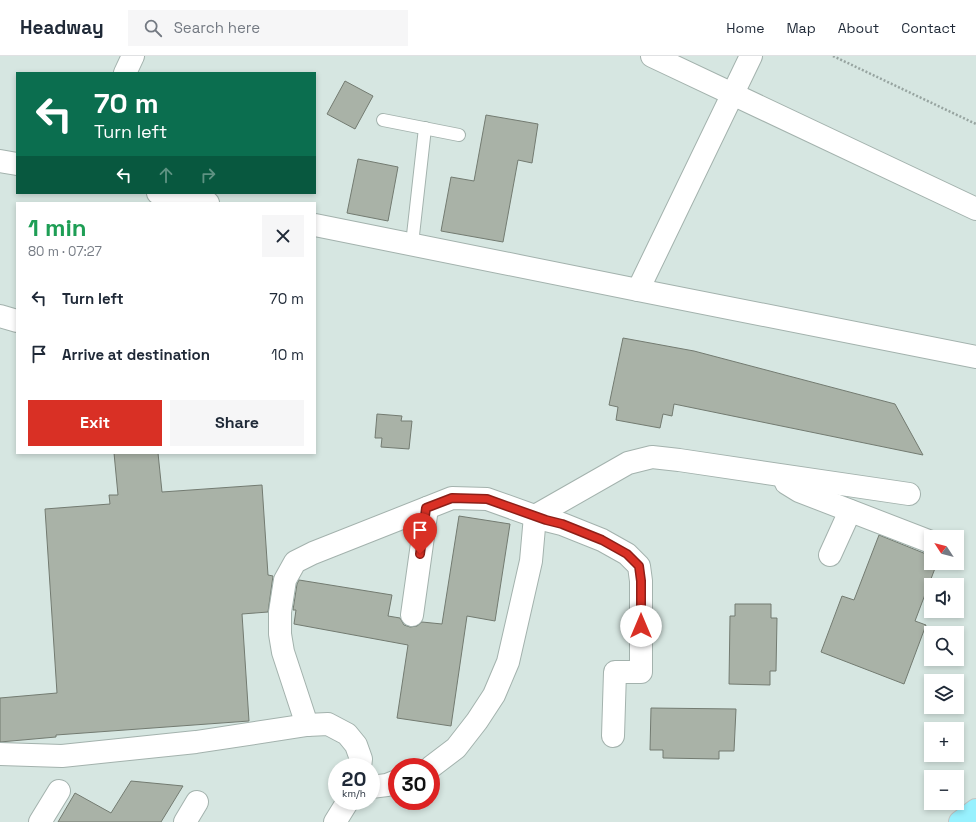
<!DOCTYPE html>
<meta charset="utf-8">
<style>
body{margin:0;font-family:"Space Grotesk",sans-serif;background:#f6f6f7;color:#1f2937;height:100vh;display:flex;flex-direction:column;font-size:15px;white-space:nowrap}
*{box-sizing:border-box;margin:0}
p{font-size:13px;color:#747a83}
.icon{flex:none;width:22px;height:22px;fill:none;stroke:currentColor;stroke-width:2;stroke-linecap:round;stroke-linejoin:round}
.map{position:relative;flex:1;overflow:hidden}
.drawer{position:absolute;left:16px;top:146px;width:300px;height:252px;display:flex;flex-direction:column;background:#fff;border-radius:0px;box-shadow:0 2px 6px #0003}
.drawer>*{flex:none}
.banner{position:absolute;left:16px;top:16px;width:300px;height:122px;border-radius:0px;box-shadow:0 2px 6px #0003;background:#0b6e4f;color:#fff;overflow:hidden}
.needle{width:26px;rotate:306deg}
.tools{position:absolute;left:924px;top:474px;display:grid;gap:8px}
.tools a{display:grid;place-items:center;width:40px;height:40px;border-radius:0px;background:#fff;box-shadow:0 2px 6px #0003;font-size:20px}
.speed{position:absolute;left:328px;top:702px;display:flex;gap:8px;font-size:20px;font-weight:700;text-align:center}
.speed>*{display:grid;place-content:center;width:52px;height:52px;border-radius:50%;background:#fff;box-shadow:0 2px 6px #0003;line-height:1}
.speed small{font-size:10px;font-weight:400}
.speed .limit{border:6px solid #d22;background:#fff;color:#111}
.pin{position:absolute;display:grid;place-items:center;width:34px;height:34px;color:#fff;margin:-41px -17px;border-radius:50% 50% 50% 0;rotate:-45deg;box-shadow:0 0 4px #0007}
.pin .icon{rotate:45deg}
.me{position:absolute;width:44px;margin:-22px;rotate:0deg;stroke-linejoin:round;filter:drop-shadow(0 0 3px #0008)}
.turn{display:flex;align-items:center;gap:14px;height:84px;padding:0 12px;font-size:18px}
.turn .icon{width:52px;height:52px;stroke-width:2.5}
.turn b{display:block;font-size:28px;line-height:34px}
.lanes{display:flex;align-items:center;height:38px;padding:0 12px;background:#0003;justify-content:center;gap:20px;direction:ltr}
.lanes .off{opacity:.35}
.round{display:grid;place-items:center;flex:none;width:42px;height:42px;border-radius:0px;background:#f6f6f7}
.summary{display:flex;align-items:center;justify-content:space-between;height:68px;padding:0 12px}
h1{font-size:24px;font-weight:600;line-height:30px;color:#1e9e55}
.button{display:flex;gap:8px;margin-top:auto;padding:8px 12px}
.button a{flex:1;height:46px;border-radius:0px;background:#d93025;color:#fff;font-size:16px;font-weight:600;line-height:46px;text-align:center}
.button a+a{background:#f6f6f7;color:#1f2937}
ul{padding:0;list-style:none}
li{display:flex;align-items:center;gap:12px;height:56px;padding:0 12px}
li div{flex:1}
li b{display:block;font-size:15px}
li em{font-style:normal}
header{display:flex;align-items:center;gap:24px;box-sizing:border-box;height:56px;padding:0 20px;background:#fff;border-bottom:1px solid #e0e1e3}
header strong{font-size:19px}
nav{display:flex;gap:22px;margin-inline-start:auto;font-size:14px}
.search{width:280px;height:36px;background:#f6f6f7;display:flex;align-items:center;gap:10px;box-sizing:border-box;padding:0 14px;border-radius:0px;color:#747a83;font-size:15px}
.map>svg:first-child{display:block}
.building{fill:#a9b2a7;stroke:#737b71}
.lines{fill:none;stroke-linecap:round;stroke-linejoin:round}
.service-casing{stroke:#a3b2ad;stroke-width:14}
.minor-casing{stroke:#a3b2ad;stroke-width:24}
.tertiary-casing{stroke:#a3b2ad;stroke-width:24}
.primary-casing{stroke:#c1c3c2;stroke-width:24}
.path{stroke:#97a4a0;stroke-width:2.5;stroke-dasharray:2 2;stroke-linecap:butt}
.service{stroke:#fff;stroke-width:12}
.minor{stroke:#fff;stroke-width:22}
.tertiary{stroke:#fff;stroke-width:22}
.primary{stroke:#98f1fe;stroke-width:22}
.route-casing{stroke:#8d1f18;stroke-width:10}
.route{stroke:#d93025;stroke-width:7}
</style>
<header>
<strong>Headway</strong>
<div class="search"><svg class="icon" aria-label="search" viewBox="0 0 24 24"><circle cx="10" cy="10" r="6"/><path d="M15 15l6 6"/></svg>Search here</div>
<nav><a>Home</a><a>Map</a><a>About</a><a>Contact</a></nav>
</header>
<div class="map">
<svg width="976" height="766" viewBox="0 0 976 766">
<rect width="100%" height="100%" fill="#d6e6e1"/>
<g class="building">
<polygon points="345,25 373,40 355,73 327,58"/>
<polygon points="486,59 538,68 532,107 518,104 503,186 441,175 451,121 474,125"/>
<polygon points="358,103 398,111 388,165 347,157"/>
<polygon points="623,282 694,295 895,348 923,399 674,348 672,360 663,358 660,372 616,364 618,351 609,349"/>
<polygon points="377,358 402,360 401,365 412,365 409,393 381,391 382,382 375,382"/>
<polygon points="114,397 158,397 162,436 262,429 268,519 273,520 268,556 242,558 249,665 56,679 56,681 0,686 0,642 57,637 45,453 110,448 109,439 118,439"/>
<polygon points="459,460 510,468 495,565 467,560 451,670 397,662 408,589 294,568 296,554 293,554 297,528 299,524 392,539 388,560 400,562 404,569 410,571 417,570 422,566 442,568"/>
<polygon points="879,479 926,498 931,498 931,507 937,507 915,565 926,569 904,628 821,596 842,540 854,544"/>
<polygon points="735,548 771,548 771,562 777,562 776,615 770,615 770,629 729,628 730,560 735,560"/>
<polygon points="651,652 736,653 734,695 719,695 719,703 663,702 663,694 650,694"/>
<polygon points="131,725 183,730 161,766 58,766 75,737 111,757"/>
</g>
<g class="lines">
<defs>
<g id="service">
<polyline points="383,64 459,79"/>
<polyline points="412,188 425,72"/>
</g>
<g id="minor">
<polyline points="652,0 976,153"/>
<polyline points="125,17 133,0"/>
<polyline points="638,234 751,0"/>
<polyline points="0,260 17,265"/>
<polyline points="784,420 786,427 799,435 931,486"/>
<polyline points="830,499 850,455"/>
<polyline points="412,559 427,452"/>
<polyline points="307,669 283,596 280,578 280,556 285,524 295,506 313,497 452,442 487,443 546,464 562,468 602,484 627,498 639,510 641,525 641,616 615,616 613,680"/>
<polyline points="0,698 62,700 196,686 307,669 328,668 347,678 356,689 361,703 360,711"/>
<polyline points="431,711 456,692 477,665 494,639 508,606 531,505 535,460 628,407 652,401 679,404 909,438"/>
<polyline points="371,731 387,729 397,725"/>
<polyline points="40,766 59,735"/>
<polyline points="185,766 197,746"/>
<polyline points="335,766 348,745"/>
</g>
<g id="tertiary">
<polyline points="0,105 17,108"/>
<polyline points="158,137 208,147"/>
<polyline points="315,169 638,234 976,301"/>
</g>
<polyline id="primary" points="960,766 976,754"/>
</defs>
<use href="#service" class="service-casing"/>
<use href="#minor" class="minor-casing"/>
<use href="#tertiary" class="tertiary-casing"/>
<use href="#primary" class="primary-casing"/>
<polyline class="path" points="833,0 976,68"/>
<use href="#service" class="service"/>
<use href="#minor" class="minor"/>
<use href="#tertiary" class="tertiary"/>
<use href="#primary" class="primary"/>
</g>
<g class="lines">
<defs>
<polyline id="route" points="420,498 426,452 452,442 487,443 546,464 562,468 602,484 627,498 639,510 641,525 641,570"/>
</defs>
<use href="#route" class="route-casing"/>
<use href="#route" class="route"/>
</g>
</svg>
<div class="tools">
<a><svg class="needle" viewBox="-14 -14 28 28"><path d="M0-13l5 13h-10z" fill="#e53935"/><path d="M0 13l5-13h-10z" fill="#747a83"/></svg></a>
<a><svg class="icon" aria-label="sound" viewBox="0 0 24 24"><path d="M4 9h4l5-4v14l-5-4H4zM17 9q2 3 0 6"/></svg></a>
<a><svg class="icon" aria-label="search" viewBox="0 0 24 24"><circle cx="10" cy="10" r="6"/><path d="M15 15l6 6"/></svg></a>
<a><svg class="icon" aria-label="layers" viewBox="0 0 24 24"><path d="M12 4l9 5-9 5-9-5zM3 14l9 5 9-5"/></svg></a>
<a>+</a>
<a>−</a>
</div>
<div class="speed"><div>20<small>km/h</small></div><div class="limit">30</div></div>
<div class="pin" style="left:420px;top:498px;background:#d93025"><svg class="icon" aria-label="arrive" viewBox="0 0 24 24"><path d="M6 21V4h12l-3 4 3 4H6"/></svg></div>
<svg class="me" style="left:641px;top:570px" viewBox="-20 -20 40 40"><circle r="19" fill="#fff"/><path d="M0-13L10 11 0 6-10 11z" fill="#d93025"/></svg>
<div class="banner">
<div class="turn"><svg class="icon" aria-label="left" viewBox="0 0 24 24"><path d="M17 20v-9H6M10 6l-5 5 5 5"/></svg><div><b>70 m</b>Turn left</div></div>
<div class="lanes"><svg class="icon" aria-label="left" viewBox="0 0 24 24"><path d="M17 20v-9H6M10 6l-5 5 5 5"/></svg><svg class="icon off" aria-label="ahead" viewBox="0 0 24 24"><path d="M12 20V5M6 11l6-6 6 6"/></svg><svg class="icon off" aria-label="right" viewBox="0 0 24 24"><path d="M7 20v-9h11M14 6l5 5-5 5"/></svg></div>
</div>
<section class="drawer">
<div class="summary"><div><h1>1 min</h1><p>80 m · 07:27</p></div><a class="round"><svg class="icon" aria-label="close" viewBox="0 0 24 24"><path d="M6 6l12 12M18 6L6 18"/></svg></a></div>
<ul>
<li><svg class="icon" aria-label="left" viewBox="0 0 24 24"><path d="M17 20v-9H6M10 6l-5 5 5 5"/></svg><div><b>Turn left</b></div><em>70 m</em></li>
<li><svg class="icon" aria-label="arrive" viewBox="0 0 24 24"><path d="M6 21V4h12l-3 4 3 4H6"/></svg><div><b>Arrive at destination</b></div><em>10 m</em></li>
</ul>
<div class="button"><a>Exit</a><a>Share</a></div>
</section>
</div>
